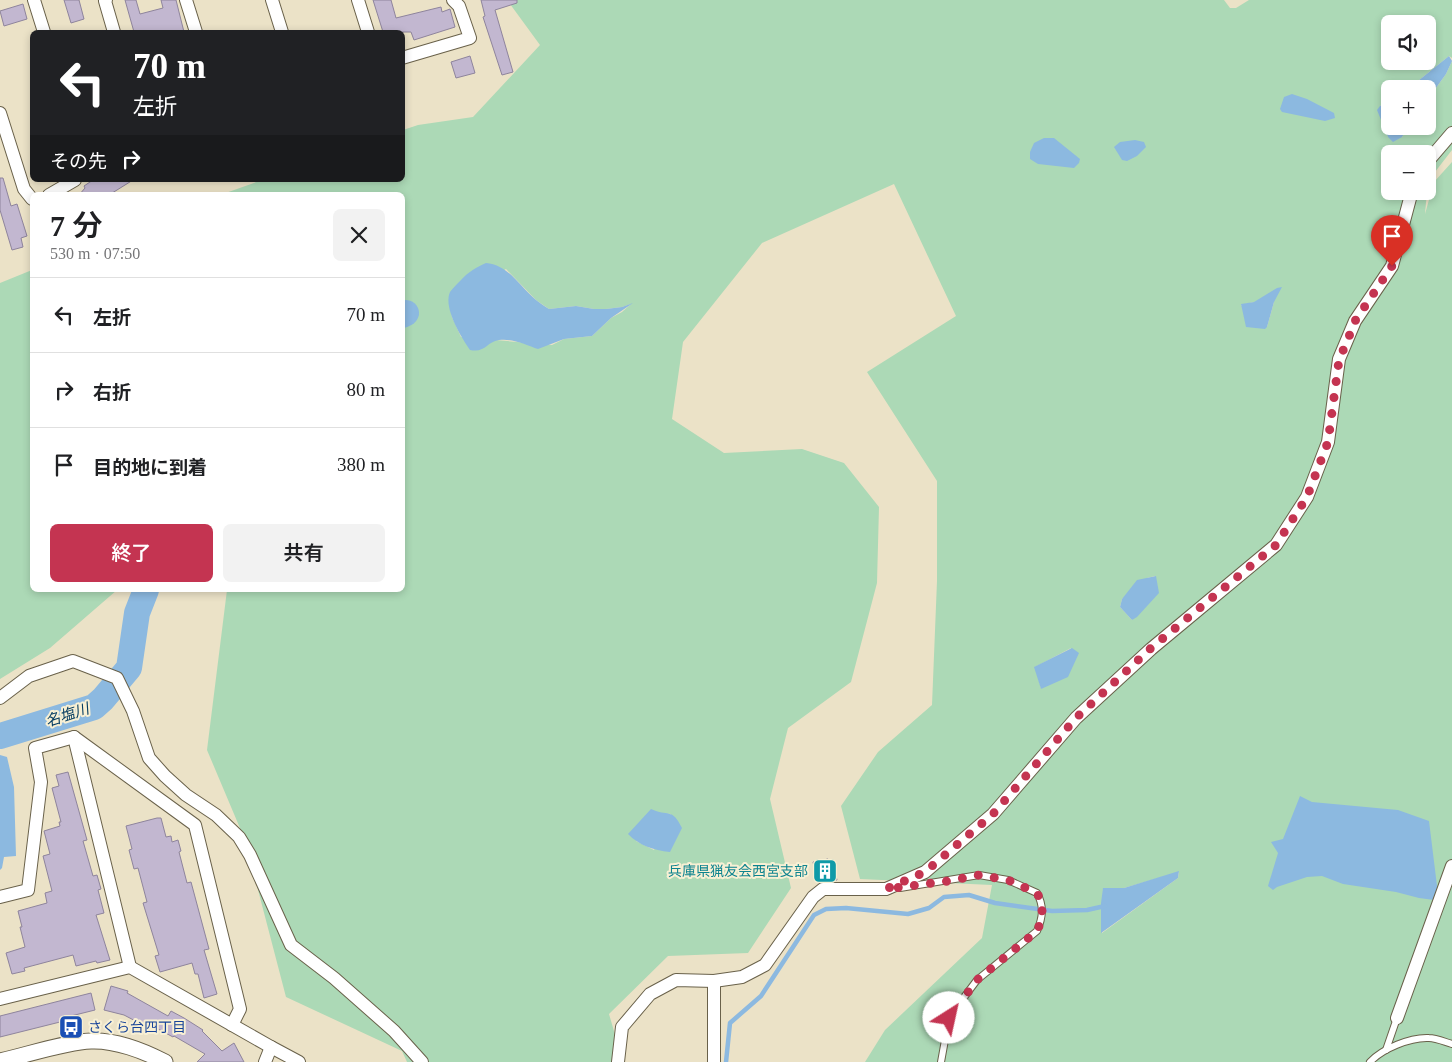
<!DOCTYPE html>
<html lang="ja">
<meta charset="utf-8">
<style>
body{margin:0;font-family:"Times New Roman","Noto Sans JP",serif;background:#f2f2f2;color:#202124;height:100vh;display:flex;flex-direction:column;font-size:19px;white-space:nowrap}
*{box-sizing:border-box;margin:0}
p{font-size:16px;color:#757577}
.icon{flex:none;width:28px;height:28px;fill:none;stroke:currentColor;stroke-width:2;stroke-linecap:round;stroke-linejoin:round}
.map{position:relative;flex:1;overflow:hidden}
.panel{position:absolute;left:30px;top:192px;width:375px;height:400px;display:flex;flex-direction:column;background:#fff;border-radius:8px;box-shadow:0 2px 8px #0003}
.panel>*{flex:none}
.banner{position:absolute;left:30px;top:30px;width:375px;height:152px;border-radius:8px;box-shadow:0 2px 8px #0003;background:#202124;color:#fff;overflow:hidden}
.buttons{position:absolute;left:1381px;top:15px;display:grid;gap:10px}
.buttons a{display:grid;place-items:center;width:55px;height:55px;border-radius:8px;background:#fff;box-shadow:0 2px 8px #0003;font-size:25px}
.pin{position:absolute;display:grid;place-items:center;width:42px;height:42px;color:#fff;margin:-51px -21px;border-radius:50% 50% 50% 0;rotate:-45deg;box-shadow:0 0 5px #0007}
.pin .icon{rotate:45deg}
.me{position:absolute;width:55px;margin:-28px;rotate:35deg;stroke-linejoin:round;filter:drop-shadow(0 0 4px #0008)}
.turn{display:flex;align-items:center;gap:18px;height:105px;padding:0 20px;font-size:22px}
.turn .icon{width:65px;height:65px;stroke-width:2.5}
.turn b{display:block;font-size:35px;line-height:42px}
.then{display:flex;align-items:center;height:48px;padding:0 20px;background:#0003;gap:10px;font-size:19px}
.round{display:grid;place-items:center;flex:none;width:52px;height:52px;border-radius:8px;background:#f2f2f2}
.summary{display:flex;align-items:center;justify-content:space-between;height:85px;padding:0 20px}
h1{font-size:30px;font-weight:600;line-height:38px}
.cta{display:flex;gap:10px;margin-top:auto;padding:10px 20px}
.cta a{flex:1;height:58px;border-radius:8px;background:#c43451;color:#fff;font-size:20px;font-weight:600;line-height:58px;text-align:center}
.cta a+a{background:#f2f2f2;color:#202124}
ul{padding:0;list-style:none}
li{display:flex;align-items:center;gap:15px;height:75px;padding:0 20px;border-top:1px solid #e0e0e0}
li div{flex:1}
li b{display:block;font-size:19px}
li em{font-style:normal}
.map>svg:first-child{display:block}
.green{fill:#acd9b6;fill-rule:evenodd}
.water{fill:#8cb9e0}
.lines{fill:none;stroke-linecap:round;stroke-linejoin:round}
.stream{stroke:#8cb9e0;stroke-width:4.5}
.river{stroke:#8cb9e0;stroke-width:26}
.building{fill:#c2b7d0;stroke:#8e849c}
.service-casing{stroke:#69614a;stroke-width:8}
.minor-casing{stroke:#69614a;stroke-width:14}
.tertiary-casing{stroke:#69614a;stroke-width:17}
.service{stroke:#fff;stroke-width:6}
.minor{stroke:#fff;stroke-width:12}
.tertiary{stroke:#fff;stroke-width:15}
.route{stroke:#c43451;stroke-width:9;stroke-dasharray:0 16.2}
.labels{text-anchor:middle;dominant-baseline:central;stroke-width:4;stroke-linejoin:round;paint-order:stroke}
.culture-label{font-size:14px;fill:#0d838f;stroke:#f8f0d4;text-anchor:end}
.transit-label{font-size:14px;fill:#164399;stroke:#f8f0d4;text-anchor:start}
.water-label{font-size:15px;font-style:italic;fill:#063d62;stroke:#f8f0d4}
</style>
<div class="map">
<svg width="1452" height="1062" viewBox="0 0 1452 1062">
<rect width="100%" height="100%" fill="#ebe2c7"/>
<g class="green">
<path d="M507,0H1224L1230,8H1236L1249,0H1452V58L1449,56L1408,89H1390V99L1380,106L1388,137H1402L1409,126H1428V99L1446,74L1452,61V150L1428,181V186V154H1390V191H1427L1425,214L1434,182L1452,162V1062H865L885,1030L982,938L992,885L860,879L841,806L878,752L932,705L937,581V481L867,372L956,316L894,184L762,243L683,342L672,419L724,453L802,449L844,463L879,507L877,583L851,682L788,728L770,799L791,888L748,953L668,956L609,1014L623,1062H407L402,1051L286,997L245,840L207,750L227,590H402V195H220L262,180H402L403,130L418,125L473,117L540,45ZM1390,24H1428V61H1390ZM506,269L536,300L549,309L576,306L594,309H606L622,307L631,304L622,312L611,318L592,336L564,339L552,345L461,337L452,317L449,300ZM1254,302H1274L1267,327L1241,305ZM1155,576L1132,620L1120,607L1122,599L1147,578ZM1071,648L1041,689V688L1035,667ZM658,813L671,814L654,850L636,841ZM1179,872L1178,878L1102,933L1103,888H1124Z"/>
<polygon points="32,270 32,590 117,590 50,648 0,679 0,283"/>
</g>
<g class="water">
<polygon points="1449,56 1452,61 1446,74 1428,99 1428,89 1408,89"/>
<polygon points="1292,94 1307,99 1334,113 1335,118 1325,121 1282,112 1280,109 1284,97"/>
<polygon points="1390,99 1390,126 1409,126 1402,137 1393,142 1388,137 1377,110 1380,106"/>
<polygon points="1044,138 1054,138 1080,159 1079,163 1074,168 1038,164 1030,159 1030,152 1034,143"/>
<polygon points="1135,140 1144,142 1146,147 1137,156 1127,161 1122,160 1114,147 1120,142"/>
<path d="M486,263C509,265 519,286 536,300C540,303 544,306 549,309L576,306L594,309H606L622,307L633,303L611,318L592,336L564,339L538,349C527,345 512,338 499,340C486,342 486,353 470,350C461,337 443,308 450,292C453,288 457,284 461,280C468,272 477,267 486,263Z"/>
<polygon points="1282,287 1274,302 1267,327 1265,329 1246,327 1241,304 1254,302 1277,288"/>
<polygon points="1156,576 1159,593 1137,617 1132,620 1120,607 1122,599 1137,580"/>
<polygon points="1072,648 1079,653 1068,677 1041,689 1034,667"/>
<polygon points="0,755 7,757 14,787 16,856 4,857 2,868 0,870"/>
<polygon points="1300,796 1312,802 1398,810 1429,821 1438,894 1434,900 1419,898 1396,892 1343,884 1322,876 1307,877 1277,887 1273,890 1268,886 1278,853 1271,842 1283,839"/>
<path d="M651,809C668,817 672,807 682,828L670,852C653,850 640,846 628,834Z"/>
<polygon points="1179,871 1178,878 1101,933 1101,903 1103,888 1124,888"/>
</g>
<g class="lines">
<polyline class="stream" points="726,1062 730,1023 761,996 814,915 826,909 846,908 908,914 929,908 944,897 969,895 995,903 1052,911 1087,910 1105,906"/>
<g class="river">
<polyline points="402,315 406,313"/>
<polyline points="0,736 94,707 103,699 129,668 137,613 146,590"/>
</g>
</g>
<g class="building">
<polygon points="64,0 79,0 84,19 71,23"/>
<polygon points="125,0 136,0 140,14 163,8 161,0 176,0 184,32 134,32"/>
<polygon points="373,0 391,0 396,18 441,7 442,12 450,9 455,27 414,40 411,32 383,32"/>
<polygon points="481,0 517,0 517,3 495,10 513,72 502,75 483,17 485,16"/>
<polygon points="23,4 27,19 4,26 0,11"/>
<polygon points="470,56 475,73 456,78 451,62"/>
<polygon points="0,178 3,178 11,206 17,204 27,236 21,238 23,247 12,250 0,210"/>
<polygon points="93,180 133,180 109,195 79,195 85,188 84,186"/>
<polygon points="68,772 87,840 83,841 93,876 97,875 101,889 98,890 104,913 96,915 110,960 97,963 96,961 76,966 73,955 24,968 25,971 12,974 6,953 25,947 20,927 22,927 18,911 47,903 45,893 52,891 43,856 50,854 44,831 60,826 59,822 61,822 52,788 59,786 56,775"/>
<polygon points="157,818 161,818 166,837 171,836 172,842 178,840 181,851 179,852 187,883 191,882 209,949 204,950 217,994 204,998 198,974 195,974 192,963 160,972 155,956 159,955 143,903 147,902 138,868 134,869 129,850 132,849 126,826"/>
<polygon points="828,859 828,862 832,861 837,880 818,882 813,862"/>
<polygon points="111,986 128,991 127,993 168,1016 171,1011 184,1018 203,1030 202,1031 222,1051 234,1043 244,1062 197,1062 205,1054 174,1036 173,1037 147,1023 145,1026 124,1015 104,1010"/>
<polygon points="91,993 95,1010 63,1018 64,1021 0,1037 0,1016"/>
</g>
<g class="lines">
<defs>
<g id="service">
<path d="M900,888L979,875L1008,880L1037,893C1044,906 1043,917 1037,931L977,980L962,1000L949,1018L941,1062"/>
<polyline points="1386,1050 1397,1018"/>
<path d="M1370,1062C1382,1049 1410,1037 1429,1038C1436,1038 1445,1042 1452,1044"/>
</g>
<g id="minor">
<polyline points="34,0 44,32"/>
<polyline points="106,0 105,1 114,32"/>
<polyline points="186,0 196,32"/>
<polyline points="272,0 282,32"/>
<polyline points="358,0 368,32"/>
<polyline points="402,58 470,38 459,6 453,0"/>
<polyline points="0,113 24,189 32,199"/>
<polyline points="1428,161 1452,133"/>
<polyline points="49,195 75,180"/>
<polyline points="0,698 29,676 73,661 117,678 133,711 149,758 165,776 186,795 216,815 239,837 250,855 291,945 334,978 394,1031 422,1062"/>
<polyline points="74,737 130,967"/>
<polyline points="0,897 28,890 41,782 35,748 74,737 195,825 240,1009 232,1025"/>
<polyline points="0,999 130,967 271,1047 299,1062"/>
<polyline points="1397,1018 1452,866"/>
<polyline points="265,1062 271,1047"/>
<polyline points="618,1062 622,1027 650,994 676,980 714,981 742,977 765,965 813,897 823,889 886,889 925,872 993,814 1076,718 1151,649 1276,545 1307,497 1328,442 1339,359 1355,321 1392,266 1412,191"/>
<polyline points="714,1062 714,981"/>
</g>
<path id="tertiary" d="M0,1061C27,1055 65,1042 91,1041C115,1040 144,1051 165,1062"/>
</defs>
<use href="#service" class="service-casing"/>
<use href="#minor" class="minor-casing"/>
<use href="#tertiary" class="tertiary-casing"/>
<use href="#service" class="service"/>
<use href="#minor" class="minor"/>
<use href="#tertiary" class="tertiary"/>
</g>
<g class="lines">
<polyline class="route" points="949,1018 977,980 1037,931 1042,919 1042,903 1037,893 1008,880 979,875 949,881 886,889 925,872 993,814 1076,718 1150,649 1276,545 1307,497 1328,442 1339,360 1350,334 1355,321 1392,266"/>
</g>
<defs>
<symbol id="building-square" viewBox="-11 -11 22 22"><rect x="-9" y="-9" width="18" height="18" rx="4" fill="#0f9aa8" stroke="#f8f0d4"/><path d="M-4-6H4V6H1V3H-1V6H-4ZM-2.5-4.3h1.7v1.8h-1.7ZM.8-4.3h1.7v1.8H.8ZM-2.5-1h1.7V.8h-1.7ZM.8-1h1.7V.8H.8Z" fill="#fff"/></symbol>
<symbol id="bus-square" viewBox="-11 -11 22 22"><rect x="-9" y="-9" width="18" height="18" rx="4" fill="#1a4fb4" stroke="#f8f0d4"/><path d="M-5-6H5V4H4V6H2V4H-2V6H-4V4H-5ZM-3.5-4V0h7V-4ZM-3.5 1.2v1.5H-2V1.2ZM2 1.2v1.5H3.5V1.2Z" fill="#fff"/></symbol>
</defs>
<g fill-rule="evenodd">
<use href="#building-square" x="811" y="857" width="28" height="28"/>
<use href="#bus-square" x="57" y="1013" width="28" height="28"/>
</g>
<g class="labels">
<g class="culture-label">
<text x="808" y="871">兵庫県猟友会西宮支部</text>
</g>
<g class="transit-label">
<text x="88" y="1027">さくら台四丁目</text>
</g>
<g class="water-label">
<text transform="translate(67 715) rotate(-18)">名塩川</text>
</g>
</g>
</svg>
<div class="buttons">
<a><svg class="icon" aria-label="sound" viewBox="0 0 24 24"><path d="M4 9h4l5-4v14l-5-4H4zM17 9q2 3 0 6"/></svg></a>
<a>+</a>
<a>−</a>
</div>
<div class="pin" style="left:1392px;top:266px;background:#d93025"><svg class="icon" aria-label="arrive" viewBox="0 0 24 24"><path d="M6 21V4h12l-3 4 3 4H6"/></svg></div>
<svg class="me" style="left:949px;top:1018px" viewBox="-20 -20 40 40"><circle r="19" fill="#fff"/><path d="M0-13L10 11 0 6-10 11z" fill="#c43451"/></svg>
<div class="banner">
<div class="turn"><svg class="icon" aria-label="left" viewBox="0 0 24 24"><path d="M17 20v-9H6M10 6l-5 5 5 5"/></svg><div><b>70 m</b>左折</div></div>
<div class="then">その先<svg class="icon" aria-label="right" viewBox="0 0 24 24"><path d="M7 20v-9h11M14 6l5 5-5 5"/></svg></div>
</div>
<section class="panel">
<div class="summary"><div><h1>7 分</h1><p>530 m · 07:50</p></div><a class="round"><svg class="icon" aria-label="close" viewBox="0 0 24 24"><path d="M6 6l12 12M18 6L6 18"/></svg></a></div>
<ul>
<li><svg class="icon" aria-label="left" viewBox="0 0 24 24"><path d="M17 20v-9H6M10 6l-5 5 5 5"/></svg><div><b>左折</b></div><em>70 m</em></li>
<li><svg class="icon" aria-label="right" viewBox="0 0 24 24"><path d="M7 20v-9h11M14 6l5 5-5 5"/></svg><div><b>右折</b></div><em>80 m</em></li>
<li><svg class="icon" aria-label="arrive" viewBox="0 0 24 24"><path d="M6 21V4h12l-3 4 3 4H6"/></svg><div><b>目的地に到着</b></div><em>380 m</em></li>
</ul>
<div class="cta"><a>終了</a><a>共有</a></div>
</section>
</div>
